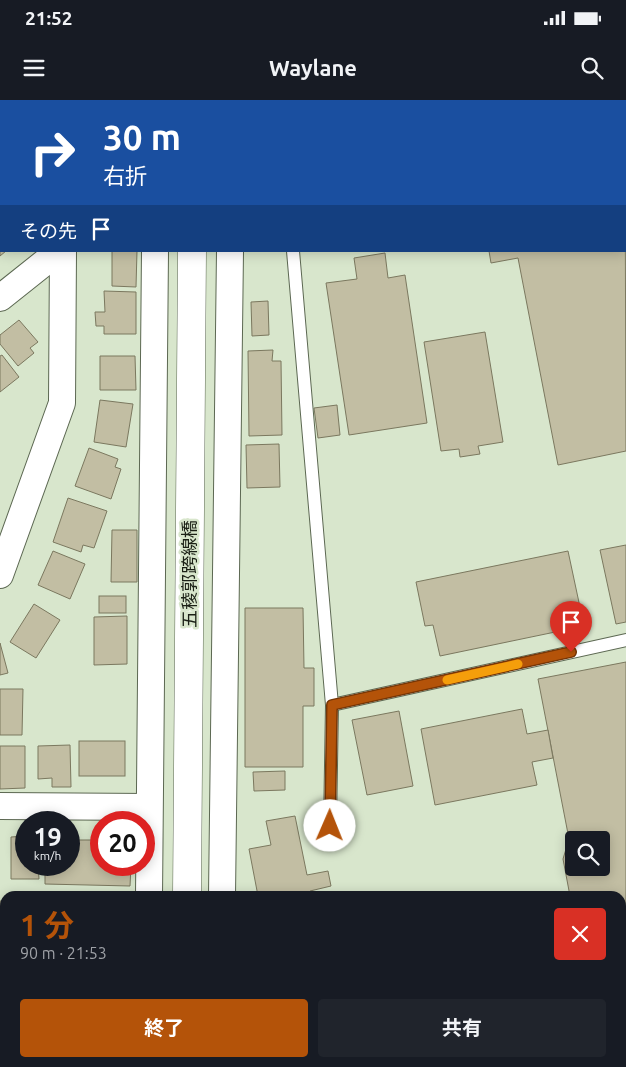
<!DOCTYPE html>
<html lang="ja">
<meta charset="utf-8">
<style>
body{margin:0;font-family:Ubuntu,"Noto Sans JP",sans-serif;background:#20242c;color:#f1f3f6;height:100vh;display:flex;flex-direction:column;font-size:19px;white-space:nowrap}
*{box-sizing:border-box;margin:0}
p{font-size:16px;color:#9ea1a6}
.icon{flex:none;width:28px;height:28px;fill:none;stroke:currentColor;stroke-width:2;stroke-linecap:round;stroke-linejoin:round}
.map{position:relative;flex:1;overflow:hidden}
.drawer{position:absolute;left:0px;top:791px;width:626px;height:176px;display:flex;flex-direction:column;background:#171b24;border-radius:15px 15px 0 0;box-shadow:0 2px 12px #0003}
.drawer>*{flex:none}
.banner{position:absolute;left:0px;top:0px;width:626px;height:152px;box-shadow:0 2px 12px #0003;background:#1a4fa0;color:#fff;overflow:hidden}
.buttons{position:absolute;left:565px;top:731px;display:grid;gap:10px}
.buttons a{display:grid;place-items:center;width:45px;height:45px;border-radius:5px;background:#171b24;box-shadow:0 2px 12px #0003;font-size:25px}
.speed{position:absolute;left:15px;top:711px;display:flex;gap:10px;font-size:25px;font-weight:700;text-align:center}
.speed>*{display:grid;place-content:center;width:65px;height:65px;border-radius:50%;background:#171b24;box-shadow:0 2px 12px #0003;line-height:1}
.speed small{font-size:12px;font-weight:400}
.speed .limit{border:8px solid #d22;background:#fff;color:#111}
.pin{position:absolute;display:grid;place-items:center;width:42px;height:42px;color:#fff;margin:-51px -21px;border-radius:50% 50% 50% 0;rotate:-45deg;box-shadow:0 0 5px #0007}
.pin .icon{rotate:45deg}
.me{position:absolute;width:55px;margin:-28px;rotate:1deg;stroke-linejoin:round;filter:drop-shadow(0 0 4px #0008)}
.turn{display:flex;align-items:center;gap:18px;height:105px;padding:0 20px;font-size:22px}
.turn .icon{width:65px;height:65px;stroke-width:2.5}
.turn b{display:block;font-size:35px;line-height:42px}
.then{display:flex;align-items:center;height:48px;padding:0 20px;background:#0003;gap:10px;font-size:19px}
.round{display:grid;place-items:center;flex:none;width:52px;height:52px;border-radius:5px;background:#20242c}
.summary{display:flex;align-items:center;justify-content:space-between;height:85px;padding:0 20px}
h1{font-size:30px;font-weight:700;line-height:38px;color:#b45309}
.action{display:flex;gap:10px;margin-top:auto;padding:10px 20px}
.action a{flex:1;height:58px;border-radius:5px;background:#b45309;color:#fff;font-size:20px;font-weight:700;line-height:58px;text-align:center}
.action a+a{background:#20242c;color:#f1f3f6}
.status{display:flex;justify-content:space-between;align-items:center;height:35px;padding:0 25px;background:#171b24;direction:ltr}
.status svg{height:14px;fill:currentColor}
header{display:flex;justify-content:space-between;align-items:center;height:65px;padding:0 20px;background:#171b24;font-size:22px;font-weight:700}
.map>svg:first-child{display:block}
.building{fill:#c2bea3;stroke:#7b785f;fill-rule:evenodd}
.lines{fill:none;stroke-linecap:round;stroke-linejoin:round}
.lane-casing{stroke:#5c6852;stroke-width:14}
.street-casing{stroke:#5c6852;stroke-width:28}
.secondary-casing{stroke:#5c6852;stroke-width:29}
.lane{stroke:#fff;stroke-width:12}
.street{stroke:#fff;stroke-width:26}
.secondary{stroke:#fff;stroke-width:28}
.rail-casing{stroke:#7b8573;stroke-width:5.5}
.rail{stroke:#d8e6cc;stroke-width:4;stroke-dasharray:11;stroke-linecap:butt}
.route-casing{stroke:#753606;stroke-width:12}
.route{stroke:#b45309;stroke-width:9}
.slow{stroke:#f59e0b;stroke-width:9}
.labels{text-anchor:middle;dominant-baseline:central;stroke-width:5;stroke-linejoin:round;paint-order:stroke}
.street-label{font-size:18px;fill:#1b2016;stroke:#d8e6cc}
</style>
<div class="status"><b>21:52</b><svg viewBox="0 0 49 12"><path d="M0 12V9h3v3zM5 12V6h3v6zM10 12V3h3v9zM15 12V0h3v12zM26 1h20v11H26zM47 4h2v5h-2z"/></svg></div>
<header><svg class="icon" aria-label="menu" viewBox="0 0 24 24"><path d="M4 6h16M4 12h16M4 18h16"/></svg>Waylane<svg class="icon" aria-label="search" viewBox="0 0 24 24"><circle cx="10" cy="10" r="6"/><path d="M15 15l6 6"/></svg></header>
<div class="map">
<svg width="626" height="967" viewBox="0 0 626 967">
<rect width="100%" height="100%" fill="#d8e6cc"/>
<g class="building">
<rect x="102" y="0" width="39" height="1"/>
<rect x="306" y="0" width="63" height="1"/>
<polygon points="625,33 626,351 558,365 518,158 491,163 489,151 625,151"/>
<polygon points="1,47 1,90 0,91 0,48"/>
<polygon points="0,127 1,151 6,151 0,156"/>
<polygon points="112,151 137,151 136,187 112,186"/>
<polygon points="385,153 388,178 405,175 427,323 349,335 326,183 357,179 354,158"/>
<polygon points="104,191 136,192 136,234 104,234 104,226 96,226 95,212 105,212"/>
<polygon points="268,201 269,235 252,236 251,202"/>
<polygon points="19,220 38,242 30,248 34,253 18,266 0,244 0,235"/>
<polygon points="485,232 503,342 478,346 480,354 460,357 459,349 441,351 424,242"/>
<polygon points="273,250 272,261 281,261 282,335 249,336 248,251"/>
<polygon points="2,255 19,277 0,292 0,256"/>
<polygon points="100,256 135,256 136,290 100,290"/>
<polygon points="100,300 133,304 126,347 94,342"/>
<polygon points="337,305 340,335 318,338 314,308"/>
<polygon points="279,344 280,387 247,388 246,345"/>
<polygon points="89,348 118,359 115,367 121,369 111,399 75,386"/>
<polygon points="68,398 107,411 94,448 83,445 81,452 53,442"/>
<polygon points="112,430 137,430 137,482 111,482"/>
<polygon points="626,445 626,522 616,524 600,450"/>
<polygon points="53,451 85,464 70,499 38,485"/>
<polygon points="568,451 584,526 440,556 433,525 425,526 416,482"/>
<rect x="99" y="496" width="27" height="17"/>
<polygon points="34,504 60,520 36,558 10,542"/>
<polygon points="245,508 303,508 304,568 314,568 314,606 303,606 303,667 245,667"/>
<polygon points="127,516 127,564 94,565 94,517"/>
<polygon points="0,543 8,573 0,575"/>
<path d="M626,562V855L621,856V796H570L563,759L569,739L538,579ZM574,740H601V768H574Z"/>
<polygon points="0,589 23,589 22,635 0,635"/>
<polygon points="522,609 527,634 548,630 553,658 532,662 537,685 435,705 421,629"/>
<polygon points="399,611 413,686 367,695 352,620"/>
<rect x="79" y="641" width="46" height="35"/>
<polygon points="70,645 71,687 52,687 52,678 38,679 38,646"/>
<polygon points="0,646 25,646 25,688 0,689"/>
<polygon points="285,671 285,690 254,691 253,672"/>
<polygon points="295,716 307,775 328,771 331,786 310,791 311,796 258,796 249,749 271,745 266,721"/>
<polygon points="26,736 26,765 38,765 39,779 11,779 11,737"/>
<polygon points="69,740 101,740 101,765 131,765 130,786 45,784 45,765 69,765"/>
<polygon points="0,801 2,801 3,864 0,864"/>
</g>
<g class="lines">
<defs>
<g id="lane">
<polyline points="293,151 332,605 330,726"/>
<polyline points="332,605 626,540"/>
</g>
<g id="street">
<polyline points="66,1 66,0"/>
<polyline points="0,198 59,151"/>
<polyline points="0,475 62,303 63,151"/>
<polyline points="0,706 149,707"/>
<polyline points="149,796 155,151"/>
<polyline points="222,796 230,151"/>
</g>
<g id="secondary">
<polyline points="193,1 193,0"/>
<polyline points="591,1 598,0"/>
<polyline points="187,796 192,151"/>
<polyline points="186,962 186,967"/>
</g>
</defs>
<use href="#lane" class="lane-casing"/>
<use href="#street" class="street-casing"/>
<use href="#secondary" class="secondary-casing"/>
<use href="#lane" class="lane"/>
<use href="#street" class="street"/>
<use href="#secondary" class="secondary"/>
<defs>
<g id="rail">
<polyline points="0,949 5,949"/>
<polyline points="621,951 626,950"/>
<polyline points="0,966 15,967"/>
</g>
</defs>
<use href="#rail" class="rail-casing"/>
<use href="#rail" class="rail"/>
</g>
<g class="lines">
<defs>
<polyline id="route" points="330,726 332,605 571,552"/>
</defs>
<use href="#route" class="route-casing"/>
<use href="#route" class="route"/>
<polyline class="slow" points="447,580 518,564"/>
</g>
<g class="labels">
<g class="street-label">
<text transform="translate(189 474) rotate(-90)">五稜郭跨線橋</text>
</g>
</g>
</svg>
<div class="buttons">
<a><svg class="icon" aria-label="search" viewBox="0 0 24 24"><circle cx="10" cy="10" r="6"/><path d="M15 15l6 6"/></svg></a>
</div>
<div class="speed"><div>19<small>km/h</small></div><div class="limit">20</div></div>
<div class="pin" style="left:571px;top:552px;background:#d93025"><svg class="icon" aria-label="arrive" viewBox="0 0 24 24"><path d="M6 21V4h12l-3 4 3 4H6"/></svg></div>
<svg class="me" style="left:330px;top:726px" viewBox="-20 -20 40 40"><circle r="19" fill="#fff"/><path d="M0-13L10 11 0 6-10 11z" fill="#b45309"/></svg>
<div class="banner">
<div class="turn"><svg class="icon" aria-label="right" viewBox="0 0 24 24"><path d="M7 20v-9h11M14 6l5 5-5 5"/></svg><div><b>30 m</b>右折</div></div>
<div class="then">その先<svg class="icon" aria-label="arrive" viewBox="0 0 24 24"><path d="M6 21V4h12l-3 4 3 4H6"/></svg></div>
</div>
<section class="drawer">
<div class="summary"><div><h1>1 分</h1><p>90 m · 21:53</p></div><a class="round" style="background:#d93025;color:#fff"><svg class="icon" aria-label="close" viewBox="0 0 24 24"><path d="M6 6l12 12M18 6L6 18"/></svg></a></div>
<div class="action"><a>終了</a><a>共有</a></div>
</section>
</div>
